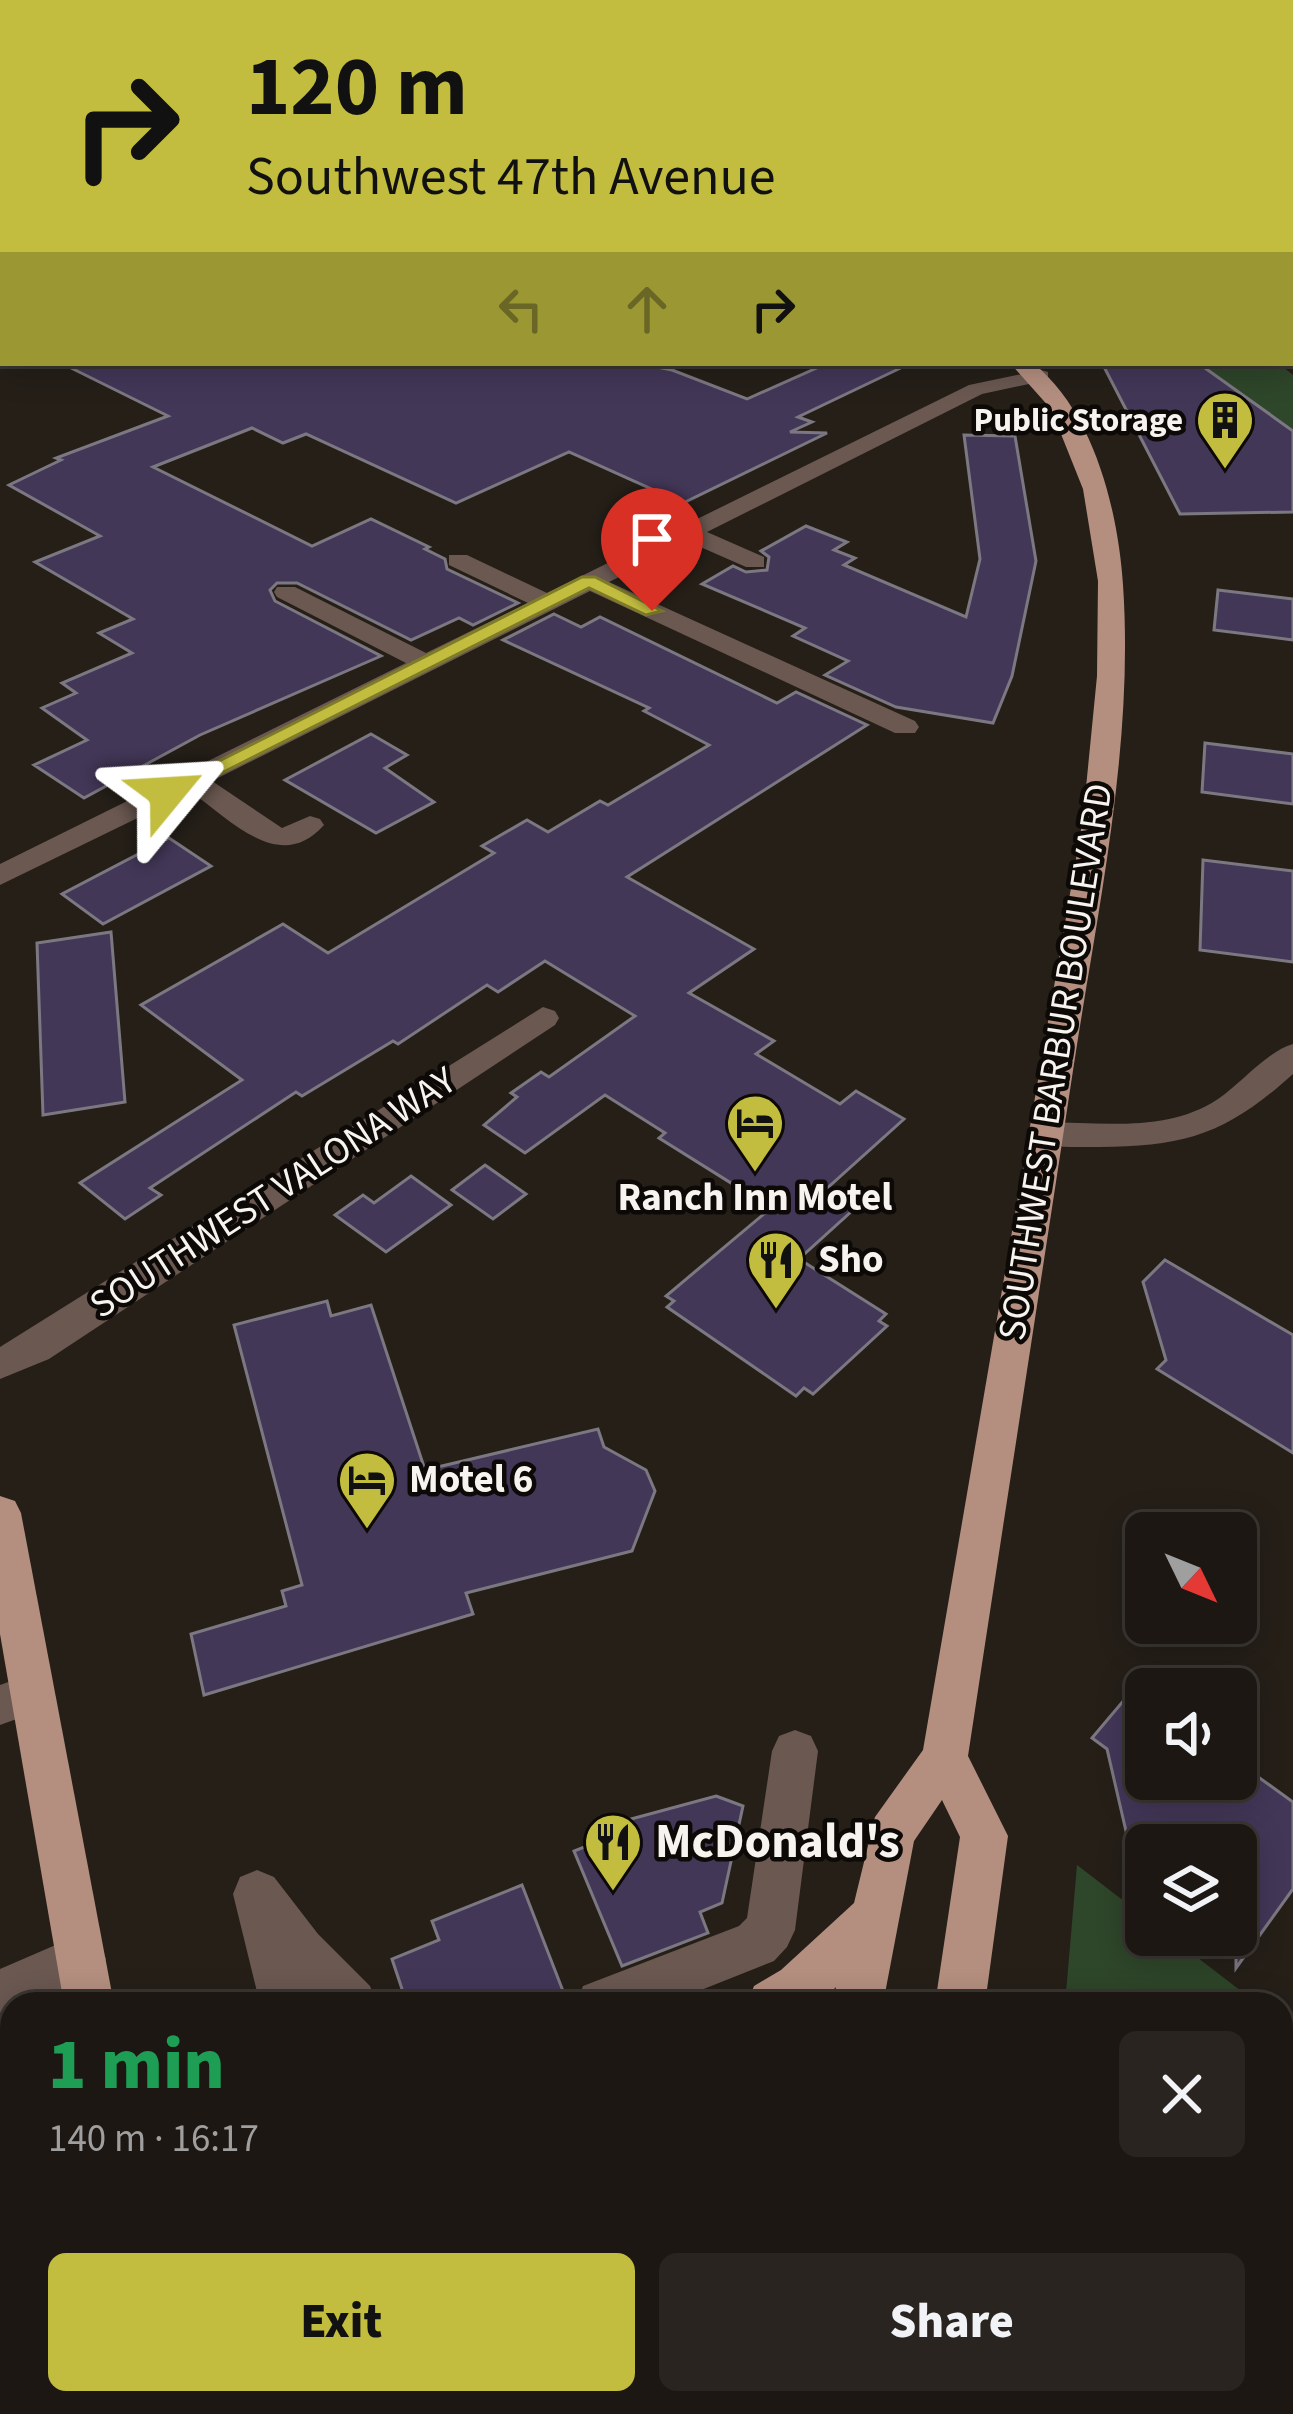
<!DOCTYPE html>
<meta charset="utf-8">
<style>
body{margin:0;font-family:"Source Sans 3",sans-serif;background:#292420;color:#f1f3f6;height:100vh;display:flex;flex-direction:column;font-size:45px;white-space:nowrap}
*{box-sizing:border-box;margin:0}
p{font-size:39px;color:#a09f9f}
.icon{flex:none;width:66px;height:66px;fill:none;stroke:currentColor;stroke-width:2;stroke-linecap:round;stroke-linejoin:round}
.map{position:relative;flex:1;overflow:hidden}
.details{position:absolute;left:0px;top:1992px;width:1293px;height:423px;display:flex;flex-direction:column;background:#1c1712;border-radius:36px 36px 0 0;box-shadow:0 6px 30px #0003,0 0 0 3px #3a3632}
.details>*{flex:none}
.hud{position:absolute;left:0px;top:0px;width:1293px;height:366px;box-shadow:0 6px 30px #0003,0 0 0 3px #3a3632;background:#c2bd3f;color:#111;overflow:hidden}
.needle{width:78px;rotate:133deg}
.tools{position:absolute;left:1125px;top:1512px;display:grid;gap:24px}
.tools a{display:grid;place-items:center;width:132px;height:132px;border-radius:18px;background:#1c1712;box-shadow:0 6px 30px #0003,0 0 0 3px #3a3632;font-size:60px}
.pin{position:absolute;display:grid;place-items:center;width:102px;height:102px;color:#fff;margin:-123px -51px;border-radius:50% 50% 50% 0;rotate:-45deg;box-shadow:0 0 12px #0007}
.pin .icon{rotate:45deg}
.me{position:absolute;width:132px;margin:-66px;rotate:63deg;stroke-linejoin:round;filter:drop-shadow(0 0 9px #0008)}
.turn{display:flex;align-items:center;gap:42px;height:252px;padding:0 48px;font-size:54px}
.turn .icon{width:156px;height:156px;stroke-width:2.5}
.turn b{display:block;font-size:84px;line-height:102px}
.lanes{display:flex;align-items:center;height:114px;padding:0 48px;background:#0003;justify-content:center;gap:60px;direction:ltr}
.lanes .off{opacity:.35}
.round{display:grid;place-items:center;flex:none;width:126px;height:126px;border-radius:18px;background:#292420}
.headline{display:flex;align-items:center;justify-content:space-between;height:204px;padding:0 48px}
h1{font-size:72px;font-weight:800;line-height:90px;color:#1e9e55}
.button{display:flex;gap:24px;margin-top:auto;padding:24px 48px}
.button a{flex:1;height:138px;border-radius:18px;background:#c2bd3f;color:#111;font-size:48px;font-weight:800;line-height:138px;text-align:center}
.button a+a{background:#292420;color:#f1f3f6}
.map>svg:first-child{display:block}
.green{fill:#2e462a}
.building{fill:#433758;stroke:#7c7882;stroke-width:3}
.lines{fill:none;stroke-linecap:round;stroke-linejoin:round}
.minor{fill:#6a5851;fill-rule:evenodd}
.major{fill:#b48f80;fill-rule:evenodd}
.highway{fill:#d2a593;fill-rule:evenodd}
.route{fill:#c2bd3f;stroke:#7e7b29;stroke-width:3}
.labels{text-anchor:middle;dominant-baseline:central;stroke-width:9;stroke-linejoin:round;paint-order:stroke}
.far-poi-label{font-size:33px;font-weight:bold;fill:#f7f3ee;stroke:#0c0907;text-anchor:end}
.street-label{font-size:39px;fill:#f7f3ee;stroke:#0c0907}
.poi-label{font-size:39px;font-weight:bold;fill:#f7f3ee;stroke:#0c0907;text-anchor:start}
.near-poi-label{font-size:48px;font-weight:bold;fill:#f7f3ee;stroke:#0c0907;text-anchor:start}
</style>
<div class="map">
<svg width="1293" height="2414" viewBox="0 0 1293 2414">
<rect width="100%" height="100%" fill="#251f18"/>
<g class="green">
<polygon points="1196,363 1278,363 1293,375 1293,430"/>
<polygon points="1077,1865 1146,1918 1146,1935 1168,1935 1258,2004 1065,2004"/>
<polygon points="1281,2021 1293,2031 1293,2414 1027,2414 1028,2403 1281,2403"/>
</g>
<g class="building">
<polygon points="61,363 637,363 672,370 747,399 828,363 911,363 798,417 812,422 790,432 827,433 683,503 569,452 456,503 306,434 283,443 252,428 153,467 312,546 371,519 429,547 425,549 445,559 447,569 518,603 473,625 459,618 411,640 297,583 277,583 270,590 275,601 381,656 200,735 84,798 34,765 87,740 42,708 76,693 62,683 132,653 99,633 133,619 35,562 100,536 9,485 61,460 56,458 168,416"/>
<polygon points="1102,363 1198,363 1293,431 1293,512 1180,514"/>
<polygon points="964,435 1015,436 1036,561 1012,676 993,723 896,707 825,675 848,661 793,636 805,628 702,584 733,566 746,572 767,570 769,557 761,551 806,526 847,542 834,550 855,558 844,565 966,617 980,559"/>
<polygon points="1218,590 1293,599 1293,640 1214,630"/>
<polygon points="554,614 581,627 600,617 777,703 796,692 867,725 627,877 754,949 689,993 774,1041 756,1054 840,1104 856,1091 904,1119 823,1192 853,1210 799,1259 886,1314 879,1321 887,1326 813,1394 804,1388 796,1396 667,1307 674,1301 666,1296 771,1208 659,1138 665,1133 605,1095 525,1153 484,1125 517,1097 511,1093 541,1072 549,1077 635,1016 545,961 498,992 487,985 398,1044 393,1041 302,1096 296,1092 150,1188 161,1195 125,1219 80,1183 242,1080 141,1005 283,924 328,953 494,853 482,846 527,820 548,832 600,801 608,805 709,745 644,711 649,708 503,640"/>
<polygon points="371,734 407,755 385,768 434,802 376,833 285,780"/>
<polygon points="1205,743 1293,754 1293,804 1202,792"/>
<polygon points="169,838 211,866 103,924 62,894"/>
<polygon points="1203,860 1293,871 1293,962 1200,950"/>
<polygon points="111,932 125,1102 43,1115 37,943"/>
<polygon points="485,1165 526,1194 493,1219 452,1190"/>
<polygon points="411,1176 451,1205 386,1252 335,1215 363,1195 374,1203"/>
<polygon points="1165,1260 1293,1335 1293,1453 1157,1369 1166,1360 1143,1282"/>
<polygon points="327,1301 331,1316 371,1305 425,1470 598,1429 604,1447 646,1470 655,1491 632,1551 466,1593 473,1614 204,1695 191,1634 286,1606 282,1591 302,1585 234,1325"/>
<polygon points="1146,1674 1146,1779 1236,1779 1236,1761 1293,1802 1293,1889 1236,1968 1236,1845 1146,1845 1146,1855 1132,1857 1107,1749 1092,1738"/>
<polygon points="716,1796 743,1806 722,1903 700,1912 708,1933 622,1966 574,1851 635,1827 631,1819"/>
<polygon points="522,1885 568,2004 407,2004 392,1959 439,1940 432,1921"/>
</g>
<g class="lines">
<g class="minor">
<rect x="1290" y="28" width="3" height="8"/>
<polygon points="3,142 3,152 0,153 0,143"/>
<rect x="1290" y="153" width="3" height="10"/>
<path d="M1041,370L1048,372V380L982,394L707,532L764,557V567H746L689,542L609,582L915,721L919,727L915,733H895L590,591L212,781L282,828L310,816L320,819L324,825C280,875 231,820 191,792L0,885V864L406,663L277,597L274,592L277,587H295L426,653L528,603L449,565V555H467L547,593L969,385Z"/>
<polygon points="543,1007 555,1011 559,1018 555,1025 49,1359 0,1379 0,1347"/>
<path d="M1293,1044V1074C1228,1133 1186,1147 1099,1147C1077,1147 1054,1148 1034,1142L1029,1134L1034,1126L1046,1122C1104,1123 1169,1132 1218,1099C1242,1083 1266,1052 1293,1044Z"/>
<polygon points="31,1674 47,1680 53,1694 47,1708 0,1725 0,1685"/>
<polygon points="795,1730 811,1736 818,1751 795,1930 787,1947 774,1961 666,2004 576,2004 583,1986 739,1926 747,1918 772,1751 779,1736"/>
<polygon points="257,1870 274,1877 318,1934 370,1986 377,2004 317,2004 308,1995 310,2004 260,2004 233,1894 240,1877"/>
<polygon points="81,1934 99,1941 106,1959 99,1977 36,2004 12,2004 12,2014 0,2019 0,1969"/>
</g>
<g class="major">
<polygon points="486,0 502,0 504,3 488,3"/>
<path d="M1010,363H1033C1094,412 1118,510 1123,585C1134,745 1098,907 1074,1064C1039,1294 1003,1525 968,1756L1008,1836L985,2004H935L960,1837L942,1800L914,1841L883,2004H833L836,1987L819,2004H747L754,1986L781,1970L854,1903L875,1817L923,1750L1083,818L1097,676L1098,581L1083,489L1051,409Z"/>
<polygon points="0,1496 15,1501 21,1513 114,2004 64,2004 0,1634"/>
<polygon points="12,2331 12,2389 0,2394 0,2336"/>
<polygon points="134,2403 192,2403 194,2414 136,2414"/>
<polygon points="762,2403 820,2403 818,2414 760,2414"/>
<polygon points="877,2403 935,2403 933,2414 875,2414"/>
</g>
<g class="highway">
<polygon points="730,0 746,0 748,3 732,3"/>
<polygon points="767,0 783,0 785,3 769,3"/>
<polygon points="1290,297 1293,298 1293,311 1290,310"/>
<polygon points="1290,332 1293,333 1293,346 1290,345"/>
</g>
</g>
<polygon class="route" points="582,577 595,577 662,611 646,615 589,588 174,797 159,797 156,793"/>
<defs>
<symbol id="building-pin" viewBox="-11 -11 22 30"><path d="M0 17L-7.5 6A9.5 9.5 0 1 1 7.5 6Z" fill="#c2bd3f" stroke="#0c0907"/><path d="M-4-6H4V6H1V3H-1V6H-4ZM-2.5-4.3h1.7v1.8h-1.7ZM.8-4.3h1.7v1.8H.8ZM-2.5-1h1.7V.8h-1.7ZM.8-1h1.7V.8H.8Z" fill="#111"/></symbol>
<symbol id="hotel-pin" viewBox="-11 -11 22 30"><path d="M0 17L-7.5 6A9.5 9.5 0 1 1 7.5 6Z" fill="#c2bd3f" stroke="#0c0907"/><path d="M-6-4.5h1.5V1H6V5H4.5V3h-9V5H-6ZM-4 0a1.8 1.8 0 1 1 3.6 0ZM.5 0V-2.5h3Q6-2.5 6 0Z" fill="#111"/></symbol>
<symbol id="restaurant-pin" viewBox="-11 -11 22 30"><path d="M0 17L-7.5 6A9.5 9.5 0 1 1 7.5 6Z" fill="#c2bd3f" stroke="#0c0907"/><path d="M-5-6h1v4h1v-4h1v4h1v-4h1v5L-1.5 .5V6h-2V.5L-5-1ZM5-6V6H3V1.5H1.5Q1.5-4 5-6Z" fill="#111"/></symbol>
</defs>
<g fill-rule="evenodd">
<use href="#building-pin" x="1192" y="387" width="66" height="90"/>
<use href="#hotel-pin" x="722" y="1090" width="66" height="90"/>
<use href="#restaurant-pin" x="743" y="1227" width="66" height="90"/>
<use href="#hotel-pin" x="334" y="1447" width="66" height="90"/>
<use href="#restaurant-pin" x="580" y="1809" width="66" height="90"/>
</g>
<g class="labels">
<g class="far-poi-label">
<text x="1183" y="420">Public Storage</text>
</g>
<g class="street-label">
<text transform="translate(1056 1062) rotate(-81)">SOUTHWEST BARBUR BOULEVARD</text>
<text transform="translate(273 1193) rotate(-33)">SOUTHWEST VALONA WAY</text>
</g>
<g class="poi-label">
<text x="755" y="1198" text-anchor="middle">Ranch Inn Motel</text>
<text x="818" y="1260">Sho</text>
<text x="409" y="1480">Motel 6</text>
</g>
<g class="near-poi-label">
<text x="655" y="1842">McDonald's</text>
</g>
</g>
</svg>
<div class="tools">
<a><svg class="needle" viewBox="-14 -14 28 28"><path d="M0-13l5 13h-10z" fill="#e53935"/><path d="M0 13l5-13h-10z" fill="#a09f9f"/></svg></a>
<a><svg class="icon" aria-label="sound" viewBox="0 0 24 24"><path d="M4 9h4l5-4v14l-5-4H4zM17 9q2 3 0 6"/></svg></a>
<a><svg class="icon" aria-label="layers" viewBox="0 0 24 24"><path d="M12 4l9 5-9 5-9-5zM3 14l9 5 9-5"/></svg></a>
</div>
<div class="pin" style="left:652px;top:611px;background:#d93025"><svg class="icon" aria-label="arrive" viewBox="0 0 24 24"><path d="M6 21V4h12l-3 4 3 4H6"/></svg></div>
<svg class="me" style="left:167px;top:793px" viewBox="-20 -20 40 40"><path d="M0-17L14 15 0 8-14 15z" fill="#c2bd3f" stroke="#fff" stroke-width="4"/></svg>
<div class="hud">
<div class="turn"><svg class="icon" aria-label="right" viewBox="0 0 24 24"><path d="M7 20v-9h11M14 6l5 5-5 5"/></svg><div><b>120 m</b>Southwest 47th Avenue</div></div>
<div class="lanes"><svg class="icon off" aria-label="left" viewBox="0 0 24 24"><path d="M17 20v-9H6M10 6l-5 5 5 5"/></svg><svg class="icon off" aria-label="ahead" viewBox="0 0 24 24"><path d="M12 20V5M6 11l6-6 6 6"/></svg><svg class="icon" aria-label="right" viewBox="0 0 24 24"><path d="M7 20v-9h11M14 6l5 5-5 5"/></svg></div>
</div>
<section class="details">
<div class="headline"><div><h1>1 min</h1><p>140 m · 16:17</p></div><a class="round"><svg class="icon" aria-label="close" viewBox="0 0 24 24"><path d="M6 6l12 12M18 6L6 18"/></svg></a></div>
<div class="button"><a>Exit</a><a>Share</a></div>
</section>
</div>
